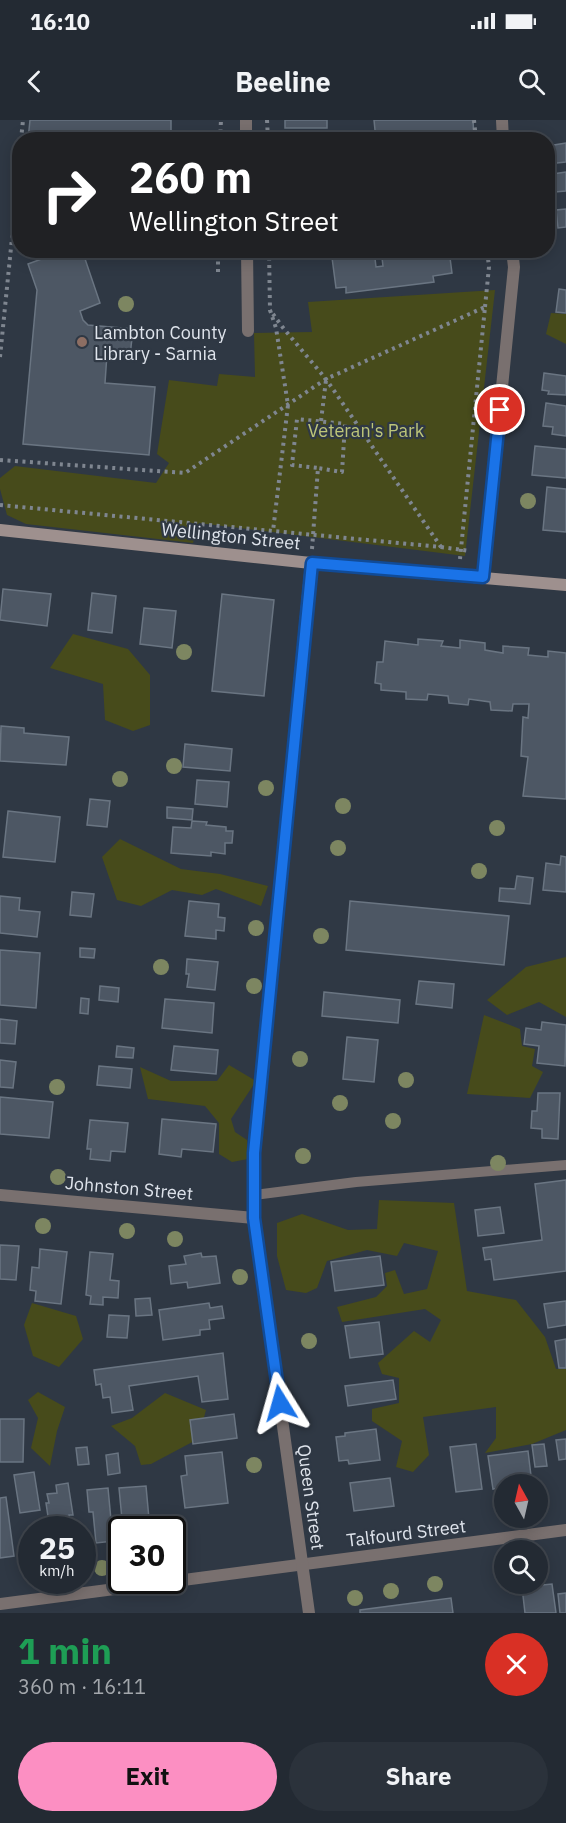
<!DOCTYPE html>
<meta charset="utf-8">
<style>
body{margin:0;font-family:"IBM Plex Sans",sans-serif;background:#2b323b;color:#f1f3f6;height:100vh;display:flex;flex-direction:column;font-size:22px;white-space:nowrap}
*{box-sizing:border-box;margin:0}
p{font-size:20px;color:#a3a7ac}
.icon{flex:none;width:33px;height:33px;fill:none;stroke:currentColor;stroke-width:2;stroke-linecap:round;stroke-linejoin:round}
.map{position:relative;height:1493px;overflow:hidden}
.side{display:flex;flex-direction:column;background:#232a33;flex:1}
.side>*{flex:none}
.guide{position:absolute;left:12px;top:12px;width:543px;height:126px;border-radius:24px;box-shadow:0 3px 15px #0003,0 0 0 2px #40464e;background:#202124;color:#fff;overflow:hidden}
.needle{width:39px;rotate:352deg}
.fabs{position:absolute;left:494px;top:1354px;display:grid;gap:12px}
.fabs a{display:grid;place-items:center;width:54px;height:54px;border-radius:50%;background:#232a33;box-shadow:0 3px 15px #0003,0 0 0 2px #40464e;font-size:30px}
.speed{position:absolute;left:18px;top:1396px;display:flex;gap:12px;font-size:30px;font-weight:700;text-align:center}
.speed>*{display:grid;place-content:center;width:78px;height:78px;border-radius:50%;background:#232a33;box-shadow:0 3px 15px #0003,0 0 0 2px #40464e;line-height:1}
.speed small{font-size:15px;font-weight:400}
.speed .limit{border:3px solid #111;border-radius:9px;background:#fff;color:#111}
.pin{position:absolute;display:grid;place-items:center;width:51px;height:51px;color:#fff;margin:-26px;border:3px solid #fff;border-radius:50%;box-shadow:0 2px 6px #0007}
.me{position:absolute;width:66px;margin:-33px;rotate:352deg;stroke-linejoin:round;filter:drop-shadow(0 0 4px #0008)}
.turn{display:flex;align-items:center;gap:21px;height:126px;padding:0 18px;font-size:27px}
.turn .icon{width:78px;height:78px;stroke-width:2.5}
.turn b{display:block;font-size:42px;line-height:51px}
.round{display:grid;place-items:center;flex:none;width:63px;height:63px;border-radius:32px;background:#2b323b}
.summary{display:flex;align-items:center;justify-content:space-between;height:102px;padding:0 18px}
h1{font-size:36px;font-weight:800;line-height:45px;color:#1e9e55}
.cta{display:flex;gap:12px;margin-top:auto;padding:12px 18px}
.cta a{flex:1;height:69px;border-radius:36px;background:#fc8fc2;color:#111;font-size:24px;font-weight:800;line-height:69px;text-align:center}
.cta a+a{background:#2b323b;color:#f1f3f6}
.status{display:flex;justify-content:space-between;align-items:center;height:42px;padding:0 30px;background:#232a33;direction:ltr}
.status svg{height:16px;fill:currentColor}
header{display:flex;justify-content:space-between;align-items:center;height:78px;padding:0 18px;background:#232a33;font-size:27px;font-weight:800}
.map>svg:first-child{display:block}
.green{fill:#474b1b}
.building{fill:#4d5764;stroke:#6a7582;stroke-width:1.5}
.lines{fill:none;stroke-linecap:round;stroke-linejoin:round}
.path{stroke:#7f8690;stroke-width:4;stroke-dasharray:3 4.5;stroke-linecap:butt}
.lane{stroke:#79706f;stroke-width:10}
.street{stroke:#79706f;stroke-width:12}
.secondary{stroke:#9e908e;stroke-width:12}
.tree{fill:#7d8661}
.route-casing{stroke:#114b97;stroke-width:15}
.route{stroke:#1a73e8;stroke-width:10}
.education-dot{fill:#8d6e63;stroke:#2f3844;stroke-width:2}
.labels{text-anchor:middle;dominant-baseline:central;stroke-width:4.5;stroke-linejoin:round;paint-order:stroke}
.poi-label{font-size:18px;fill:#dfe4ec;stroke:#2f3844;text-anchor:start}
.park-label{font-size:18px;fill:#bdc579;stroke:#2f3844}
.street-label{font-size:18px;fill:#dfe4ec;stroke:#2f3844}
</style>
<div class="status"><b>16:10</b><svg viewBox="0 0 49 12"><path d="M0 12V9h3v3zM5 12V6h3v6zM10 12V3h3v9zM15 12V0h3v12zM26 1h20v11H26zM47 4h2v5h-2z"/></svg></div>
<header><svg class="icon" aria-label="back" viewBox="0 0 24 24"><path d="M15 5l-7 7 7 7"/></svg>Beeline<svg class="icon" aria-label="search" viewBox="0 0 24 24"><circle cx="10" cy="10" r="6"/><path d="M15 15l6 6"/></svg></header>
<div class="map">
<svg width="566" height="1493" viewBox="0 0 566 1493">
<rect width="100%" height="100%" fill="#2f3844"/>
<g class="green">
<polygon points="495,170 465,436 199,403 193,423 26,404 7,395 0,369 0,358 15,346 156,363 169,343 157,334 169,260 217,266 219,254 255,257 254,213 312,212 308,182"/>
<polygon points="551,193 566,194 566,224 546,214"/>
<polygon points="73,514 128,529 150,555 150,605 133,611 105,600 103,564 50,548"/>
<polygon points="120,719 181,749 220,754 268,766 261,786 216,769 202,775 172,770 141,786 117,780 102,737"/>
<polygon points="566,837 566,897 539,882 507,895 487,880 526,847"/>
<polygon points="484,895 520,909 522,926 535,929 532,946 543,952 530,978 467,974"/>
<polygon points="229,945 256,961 231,999 235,1012 247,1020 248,1039 232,1042 219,1034 219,1003 205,986 148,979 140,947 171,961 217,961"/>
<polygon points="379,1080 454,1083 467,1171 516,1180 545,1217 556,1249 566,1249 566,1310 532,1324 485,1333 496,1318 496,1287 423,1297 429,1335 413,1352 396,1347 402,1321 372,1301 372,1289 399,1283 399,1258 382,1254 378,1243 414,1211 430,1222 441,1200 425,1189 342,1202 337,1187 376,1177 387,1166 385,1153 395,1150 404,1174 427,1169 438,1131 404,1123 397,1136 367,1130 327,1141 317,1168 306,1173 286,1170 277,1136 277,1103 302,1094 348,1110 377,1109"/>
<polygon points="32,1183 76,1196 83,1219 59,1247 33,1236 24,1205"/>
<polygon points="38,1272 65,1287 57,1311 50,1346 31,1328 38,1298 28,1280"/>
<polygon points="165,1273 206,1290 198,1319 151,1344 141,1345 135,1326 111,1306 132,1298"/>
</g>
<g class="building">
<polygon points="30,0 171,0 171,20 28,20"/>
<rect x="285" y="0" width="42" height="8"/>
<polygon points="374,0 473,0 474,20 376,20"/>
<polygon points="566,23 566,42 548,44 548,26"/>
<polygon points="566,52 566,71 555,72 553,54"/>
<polygon points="566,89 566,107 558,108 556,90"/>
<polygon points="66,130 82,130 100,183 80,191 83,200 88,205 133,209 130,236 107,234 105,263 155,267 149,335 23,324 37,170 28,144"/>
<polygon points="331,130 374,130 376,147 383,146 381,130 449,130 452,153 433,156 434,162 346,173 346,167 336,168"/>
<polygon points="559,169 566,170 566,193 556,192"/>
<polygon points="544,253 566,256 566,275 548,274 549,271 542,270"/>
<polygon points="546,283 566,286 566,316 552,314 553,307 543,306"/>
<polygon points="535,326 566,329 566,358 532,355"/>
<polygon points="547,367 566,369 566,412 543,410"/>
<polygon points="3,469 51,474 47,506 0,500"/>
<polygon points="92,473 116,476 112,513 88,510"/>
<polygon points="222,474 274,480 264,576 212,571"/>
<polygon points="144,488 176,491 172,528 140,524"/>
<polygon points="418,519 443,521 441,526 460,528 460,520 485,523 485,530 503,533 503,526 529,528 528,535 548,537 548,531 566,533 566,679 523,676 528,637 521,636 523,597 528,598 529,584 513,584 512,591 491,590 490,582 469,579 468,585 449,583 448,576 428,574 427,580 406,579 406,572 381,570 381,564 375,563 377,542 383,542 385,521 418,525"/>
<polygon points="1,606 24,608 24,613 69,617 66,645 0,641"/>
<polygon points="185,624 232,629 230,651 183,647"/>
<polygon points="197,660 229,662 227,687 195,684"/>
<polygon points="90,679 110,681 107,707 87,705"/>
<polygon points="167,687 193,689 192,700 167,698"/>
<polygon points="8,691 60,697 55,742 3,737"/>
<polygon points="192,701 207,702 206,705 226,707 226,711 233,711 232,723 225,723 225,734 211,732 211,736 171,733 173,707 191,708"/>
<polygon points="561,736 566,737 566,772 543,770 546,743 560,745"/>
<polygon points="517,756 533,758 530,784 499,781 500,768 515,769"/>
<polygon points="72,772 94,774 91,797 70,795"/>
<polygon points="0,776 20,778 19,790 40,792 37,817 0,813"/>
<polygon points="189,781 219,784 218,797 225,798 224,811 216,810 216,819 185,816"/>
<polygon points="350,781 509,796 504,845 346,830"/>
<polygon points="80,828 95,829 94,838 80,837"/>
<polygon points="0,830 40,833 36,888 0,885"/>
<polygon points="187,839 218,842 215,870 187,867 189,854 186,854"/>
<polygon points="419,861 454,864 452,888 416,884"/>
<polygon points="100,866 119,868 118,882 99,880"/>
<polygon points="324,872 400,880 398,903 322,896"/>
<polygon points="81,878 89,879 88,894 80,893"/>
<polygon points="165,879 214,883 212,913 162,908"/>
<polygon points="0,899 17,901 15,924 0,923"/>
<polygon points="542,902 566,905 565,946 537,943 539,926 524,924 526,908 541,910"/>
<polygon points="347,917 378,920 374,962 343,959"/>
<polygon points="117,926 134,928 133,938 116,937"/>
<polygon points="174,926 218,930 216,954 171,950"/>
<polygon points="0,940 16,942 13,968 0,967"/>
<polygon points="99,946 132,949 130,968 97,965"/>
<polygon points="538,973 560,973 558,1019 542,1018 542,1009 531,1008 532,991 537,991"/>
<polygon points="0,977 53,982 49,1018 0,1014"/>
<polygon points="162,999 216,1004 213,1032 182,1029 181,1037 159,1034"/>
<polygon points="90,1000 128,1003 125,1032 111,1031 110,1041 90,1039 91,1029 87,1029"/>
<polygon points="566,1060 566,1151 494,1160 491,1139 485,1140 483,1128 542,1120 535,1064"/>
<polygon points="500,1087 504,1113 478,1116 475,1090"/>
<polygon points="0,1125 19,1126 16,1160 0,1159"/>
<polygon points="40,1129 67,1132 61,1184 35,1181 36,1171 30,1170 32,1147 39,1148"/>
<polygon points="90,1132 113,1134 110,1160 119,1161 118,1178 103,1177 103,1185 90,1184 91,1176 86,1175"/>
<polygon points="201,1133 202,1137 216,1136 220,1163 188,1168 187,1162 171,1164 169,1146 186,1144 184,1136"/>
<polygon points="380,1136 384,1165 335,1171 331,1142"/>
<polygon points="150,1178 152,1195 136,1196 135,1179"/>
<polygon points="566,1181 566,1205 548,1208 544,1184"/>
<polygon points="209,1183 210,1188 222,1186 224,1198 209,1200 210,1209 200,1210 200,1215 163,1220 159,1190"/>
<polygon points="109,1195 129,1196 127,1218 107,1217"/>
<polygon points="379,1202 383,1234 350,1238 345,1206"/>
<polygon points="566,1219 566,1248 559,1248 555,1221"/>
<polygon points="223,1233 228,1279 202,1282 198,1256 129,1266 133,1290 112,1293 110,1277 103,1278 101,1264 96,1265 94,1250"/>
<polygon points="393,1260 396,1279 348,1286 345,1266"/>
<polygon points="234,1294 237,1318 193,1324 190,1300"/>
<polygon points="0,1299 24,1299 23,1342 0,1342"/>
<polygon points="376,1309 380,1340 349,1344 348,1340 339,1341 336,1317 345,1316 345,1313"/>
<polygon points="566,1319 566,1339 559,1340 556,1320"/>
<polygon points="476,1324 482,1369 456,1372 450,1327"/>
<polygon points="544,1324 547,1346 535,1347 532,1325"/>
<polygon points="87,1327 89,1344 78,1345 76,1328"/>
<polygon points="528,1331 532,1364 504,1365 504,1367 493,1369 488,1336"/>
<polygon points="222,1332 228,1383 185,1388 181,1356 187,1355 185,1336"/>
<polygon points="118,1333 120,1353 108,1355 106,1335"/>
<polygon points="34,1352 40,1390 20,1393 14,1355"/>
<polygon points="390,1358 394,1386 354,1391 350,1363"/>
<polygon points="68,1363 73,1395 69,1395 71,1410 50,1410 46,1383 49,1383 47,1374 57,1373 56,1365"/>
<polygon points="146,1366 150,1410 123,1410 119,1368"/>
<polygon points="108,1368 113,1421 96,1423 93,1392 89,1392 87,1370"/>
<polygon points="6,1377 14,1436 0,1438 0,1378"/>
<polygon points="552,1464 556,1493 525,1493 522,1467"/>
<polygon points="566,1473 566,1493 560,1493 558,1474"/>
<polygon points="451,1478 453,1493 360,1493 360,1490"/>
</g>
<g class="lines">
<g class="path">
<polyline points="267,0 268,20"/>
<polyline points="474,0 476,20"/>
<polyline points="21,20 23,0"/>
<polyline points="220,20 221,0"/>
<polyline points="269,130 270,190 276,208 288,285 273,411"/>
<polyline points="218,152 218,130"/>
<polyline points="485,187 489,147 487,130"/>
<polyline points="0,237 20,38"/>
<polyline points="321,301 326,260"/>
<polyline points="0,340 185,353 326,259 485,187 460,439"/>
<polyline points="0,385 441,427 326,259 284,209 270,190"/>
<polyline points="441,427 470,431"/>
<polyline points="312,429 318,348 292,345 297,299 345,304 342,352 318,348"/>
</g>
<polyline class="lane" points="254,1075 356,1062 566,1045"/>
<g class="street">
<polyline points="246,0 246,20"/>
<polyline points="502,0 503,20"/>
<polyline points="247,130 248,211"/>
<polyline points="483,457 514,147 512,130"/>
<polyline points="0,1075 254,1098"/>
<polyline points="0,1484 566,1410"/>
<polyline points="309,1493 254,1098 254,1033 311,443"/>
</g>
<polyline class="secondary" points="0,410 311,443 566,465"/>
</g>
<g class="tree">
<circle cx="126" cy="184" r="8"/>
<circle cx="528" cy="381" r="8"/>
<circle cx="184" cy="532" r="8"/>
<circle cx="174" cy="646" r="8"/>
<circle cx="120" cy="659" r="8"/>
<circle cx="266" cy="668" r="8"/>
<circle cx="343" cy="686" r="8"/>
<circle cx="497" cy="708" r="8"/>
<circle cx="338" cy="728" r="8"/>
<circle cx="479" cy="751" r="8"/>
<circle cx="256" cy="808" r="8"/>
<circle cx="321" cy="816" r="8"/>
<circle cx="161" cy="847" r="8"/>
<circle cx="254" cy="866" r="8"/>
<circle cx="300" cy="939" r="8"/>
<circle cx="406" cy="960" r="8"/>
<circle cx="57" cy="967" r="8"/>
<circle cx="340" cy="983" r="8"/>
<circle cx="393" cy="1001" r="8"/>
<circle cx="303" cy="1036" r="8"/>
<circle cx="498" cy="1043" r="8"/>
<circle cx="58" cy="1057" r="8"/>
<circle cx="43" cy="1106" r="8"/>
<circle cx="127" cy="1111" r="8"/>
<circle cx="175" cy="1119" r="8"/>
<circle cx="240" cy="1157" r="8"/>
<circle cx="309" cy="1221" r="8"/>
<circle cx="254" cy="1345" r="8"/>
<circle cx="102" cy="1448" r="8"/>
<circle cx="435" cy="1464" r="8"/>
<circle cx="391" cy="1471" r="8"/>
<circle cx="355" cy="1478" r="8"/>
</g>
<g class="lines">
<defs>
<polyline id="route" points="280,1283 254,1098 254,1033 312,443 483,457 500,290"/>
</defs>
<use href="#route" class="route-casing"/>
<use href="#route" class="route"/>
</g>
<circle class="education-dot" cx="82" cy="222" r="6"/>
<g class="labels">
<g class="poi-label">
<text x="94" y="212">Lambton County<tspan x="94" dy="21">Library - Sarnia</tspan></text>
</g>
<g class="park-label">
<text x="366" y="310">Veteran's Park</text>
</g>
<g class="street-label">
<text transform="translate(231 416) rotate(6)">Wellington Street</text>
<text transform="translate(129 1068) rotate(5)">Johnston Street</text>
<text transform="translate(311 1377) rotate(82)">Queen Street</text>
<text transform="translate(406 1413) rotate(-7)">Talfourd Street</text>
</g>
</g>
</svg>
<div class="fabs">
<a><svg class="needle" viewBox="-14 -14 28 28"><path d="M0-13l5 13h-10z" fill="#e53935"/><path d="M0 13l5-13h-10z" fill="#a3a7ac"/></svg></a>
<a><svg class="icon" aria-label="search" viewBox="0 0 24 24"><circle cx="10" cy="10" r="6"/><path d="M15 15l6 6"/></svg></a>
</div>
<div class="speed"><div>25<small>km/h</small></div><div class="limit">30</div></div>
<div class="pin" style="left:500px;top:290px;background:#d93025"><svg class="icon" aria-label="arrive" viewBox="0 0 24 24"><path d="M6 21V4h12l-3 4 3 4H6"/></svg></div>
<svg class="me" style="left:280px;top:1283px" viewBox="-20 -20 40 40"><path d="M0-17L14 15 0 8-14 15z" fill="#1a73e8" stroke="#fff" stroke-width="4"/></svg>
<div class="guide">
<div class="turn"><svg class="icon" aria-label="right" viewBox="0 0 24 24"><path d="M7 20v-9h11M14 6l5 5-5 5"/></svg><div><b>260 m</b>Wellington Street</div></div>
</div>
</div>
<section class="side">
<div class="summary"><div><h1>1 min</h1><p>360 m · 16:11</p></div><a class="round" style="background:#d93025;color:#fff"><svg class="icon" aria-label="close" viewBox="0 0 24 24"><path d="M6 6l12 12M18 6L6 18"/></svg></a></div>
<div class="cta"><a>Exit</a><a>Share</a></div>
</section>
